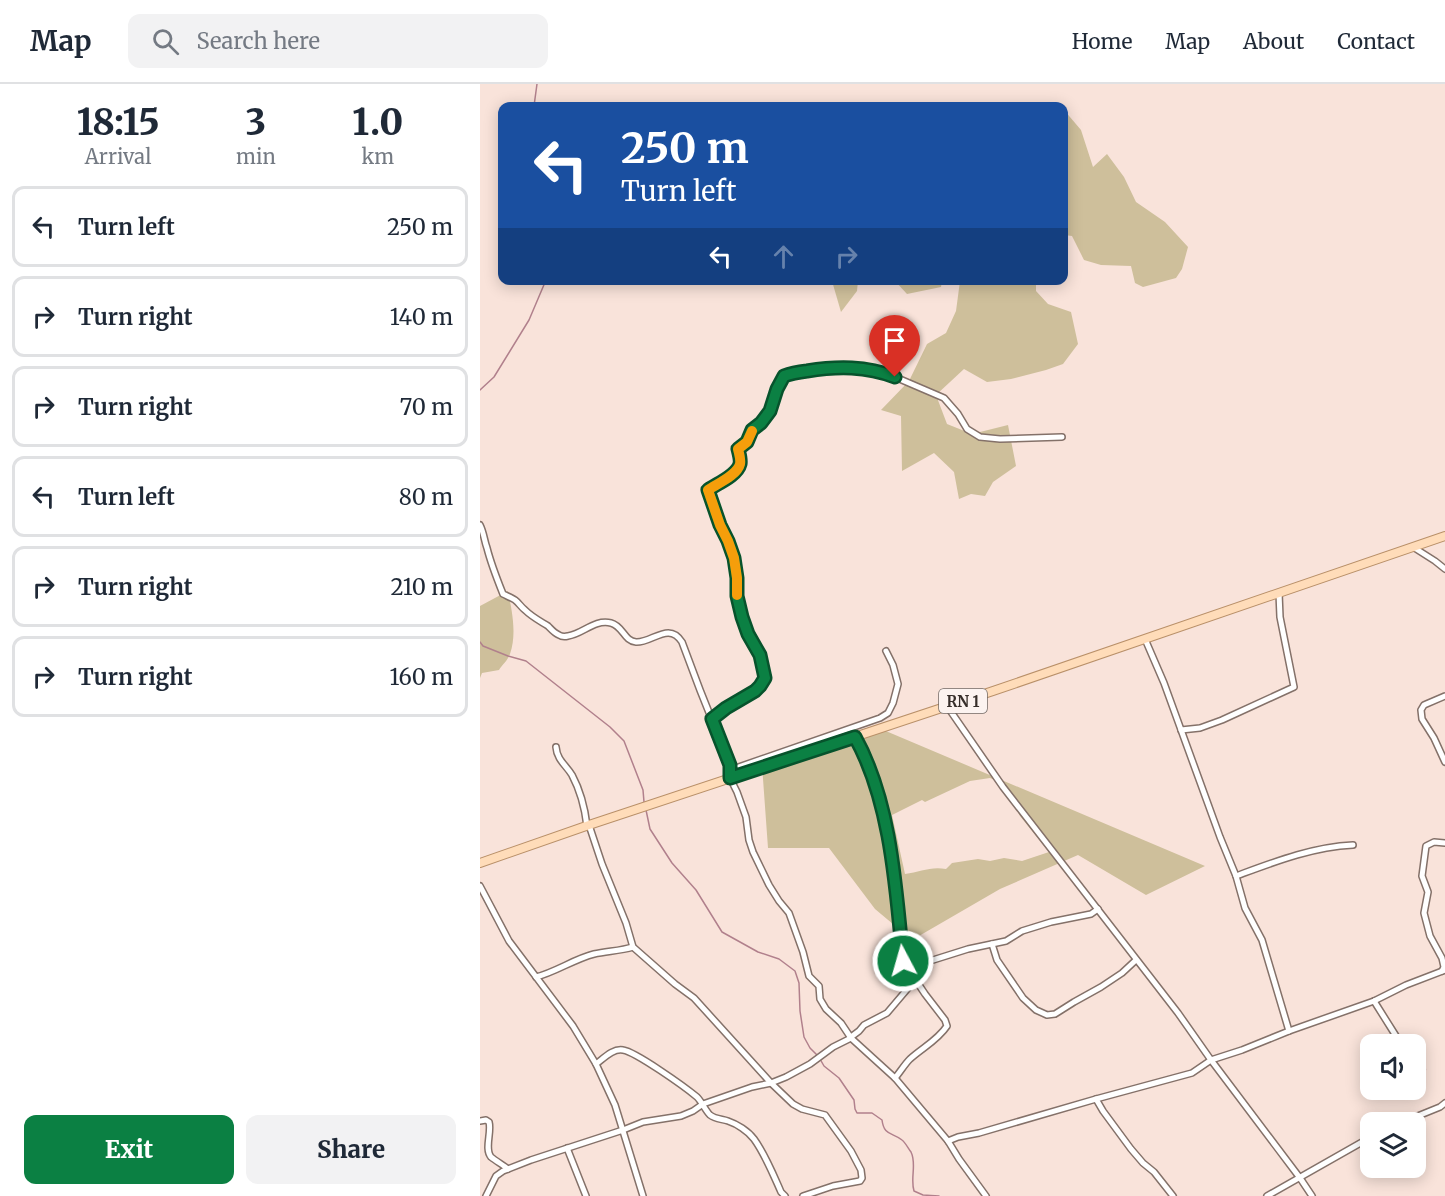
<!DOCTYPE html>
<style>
body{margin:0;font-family:Merriweather,serif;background:#f2f2f3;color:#1f2937;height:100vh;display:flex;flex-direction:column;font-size:22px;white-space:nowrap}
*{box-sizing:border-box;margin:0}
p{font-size:20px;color:#747a83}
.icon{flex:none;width:33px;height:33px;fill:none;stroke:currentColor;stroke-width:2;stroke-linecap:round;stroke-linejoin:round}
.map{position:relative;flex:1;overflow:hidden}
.details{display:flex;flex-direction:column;background:#fff;width:480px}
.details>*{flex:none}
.guide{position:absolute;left:18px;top:18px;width:570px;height:183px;border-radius:12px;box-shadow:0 3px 15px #0003;background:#1a4fa0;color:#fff;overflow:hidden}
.controls{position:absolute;left:880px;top:950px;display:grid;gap:12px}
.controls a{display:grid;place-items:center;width:66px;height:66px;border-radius:12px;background:#fff;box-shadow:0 3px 15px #0003;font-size:30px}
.pin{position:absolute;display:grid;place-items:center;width:51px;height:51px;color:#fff;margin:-62px -26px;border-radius:50% 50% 50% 0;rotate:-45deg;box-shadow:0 0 6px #0007}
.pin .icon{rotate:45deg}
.me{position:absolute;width:66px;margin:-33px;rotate:354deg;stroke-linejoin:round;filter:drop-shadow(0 0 4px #0008)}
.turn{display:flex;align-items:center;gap:21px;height:126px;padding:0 24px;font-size:27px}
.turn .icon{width:78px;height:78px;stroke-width:2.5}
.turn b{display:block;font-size:42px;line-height:51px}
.lanes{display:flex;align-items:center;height:57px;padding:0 24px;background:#0003;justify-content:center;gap:30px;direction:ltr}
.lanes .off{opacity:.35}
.eta{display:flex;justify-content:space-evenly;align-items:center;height:102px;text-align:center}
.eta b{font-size:36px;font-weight:800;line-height:42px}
.button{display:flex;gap:12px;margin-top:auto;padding:12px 24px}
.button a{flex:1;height:69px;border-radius:12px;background:#0b8043;color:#fff;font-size:24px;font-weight:800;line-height:69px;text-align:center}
.button a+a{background:#f2f2f3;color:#1f2937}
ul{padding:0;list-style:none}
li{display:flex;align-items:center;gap:18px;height:81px;margin:0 12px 9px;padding:0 12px;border:3px solid #e0e1e3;border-radius:12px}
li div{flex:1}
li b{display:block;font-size:22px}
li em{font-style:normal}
header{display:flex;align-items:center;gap:36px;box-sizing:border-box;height:84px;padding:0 30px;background:#fff;border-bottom:2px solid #e0e1e3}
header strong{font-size:28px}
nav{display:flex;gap:33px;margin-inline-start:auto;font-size:21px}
.search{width:420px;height:54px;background:#f2f2f3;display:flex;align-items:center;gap:15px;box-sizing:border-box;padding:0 21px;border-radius:12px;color:#747a83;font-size:22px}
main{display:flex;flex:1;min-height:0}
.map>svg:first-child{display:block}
.green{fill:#cebf9b;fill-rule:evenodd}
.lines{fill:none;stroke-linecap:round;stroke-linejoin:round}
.stream{stroke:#b1808c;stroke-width:1.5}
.minor-casing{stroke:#847169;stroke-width:8}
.primary-casing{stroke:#b99069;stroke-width:10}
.minor{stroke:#fff;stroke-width:5}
.primary{stroke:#ffdcb9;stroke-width:8}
.route-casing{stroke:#07532c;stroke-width:15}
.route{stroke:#0b8043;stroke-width:10}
.slow{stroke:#f59e0b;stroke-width:10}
.labels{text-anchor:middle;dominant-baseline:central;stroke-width:6;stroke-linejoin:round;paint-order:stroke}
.shield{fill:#fcf3f0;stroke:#726a66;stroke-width:1.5}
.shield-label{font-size:15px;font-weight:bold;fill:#372f2b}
</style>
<header>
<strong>Map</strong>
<div class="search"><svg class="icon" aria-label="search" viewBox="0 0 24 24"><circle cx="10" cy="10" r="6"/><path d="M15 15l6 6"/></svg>Search here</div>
<nav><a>Home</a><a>Map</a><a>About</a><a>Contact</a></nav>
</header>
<main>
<section class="details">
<div class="eta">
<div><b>18:15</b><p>Arrival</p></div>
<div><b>3</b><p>min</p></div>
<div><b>1.0</b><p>km</p></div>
</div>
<ul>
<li><svg class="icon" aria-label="left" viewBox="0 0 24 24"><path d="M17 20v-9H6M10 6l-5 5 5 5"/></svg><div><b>Turn left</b></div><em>250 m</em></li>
<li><svg class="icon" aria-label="right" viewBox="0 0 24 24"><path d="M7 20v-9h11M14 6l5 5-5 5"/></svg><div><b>Turn right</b></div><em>140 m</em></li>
<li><svg class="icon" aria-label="right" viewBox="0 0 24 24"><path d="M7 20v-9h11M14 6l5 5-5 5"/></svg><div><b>Turn right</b></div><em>70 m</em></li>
<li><svg class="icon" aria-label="left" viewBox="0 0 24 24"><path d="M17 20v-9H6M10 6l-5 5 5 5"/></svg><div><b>Turn left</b></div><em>80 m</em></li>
<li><svg class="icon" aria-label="right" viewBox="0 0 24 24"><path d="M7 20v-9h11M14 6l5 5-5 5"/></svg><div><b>Turn right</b></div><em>210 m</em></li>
<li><svg class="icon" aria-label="right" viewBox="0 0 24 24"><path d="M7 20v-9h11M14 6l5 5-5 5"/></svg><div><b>Turn right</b></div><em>160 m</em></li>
</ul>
<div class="button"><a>Exit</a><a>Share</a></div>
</section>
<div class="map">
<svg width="965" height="1112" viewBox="0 0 965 1112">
<rect width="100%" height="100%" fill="#f9e3da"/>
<g class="green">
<polygon points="584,26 601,46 613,83 627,70 644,93 656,118 685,138 708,163 702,185 696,194 663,203 655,199 651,182 621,181 604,176 592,152 584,151"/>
<polygon points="352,197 378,197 377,207 361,228"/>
<polygon points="415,197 462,197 461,203 427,210"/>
<polygon points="480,197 556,197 556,207 568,220 591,228 598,260 583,280 566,286 531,295 507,298 484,285 456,311 467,340 492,350 528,341 536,382 513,398 505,412 491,410 479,415 474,388 454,369 422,387 421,332 401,326 429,297 447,260 466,249 476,227"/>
<path d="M28,507C32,527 37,550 30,570C28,576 22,581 19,586L2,589L0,594V522Z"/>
<path d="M394,642L725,782L666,811L598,771L520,805L432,856L395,825L349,764H288L282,681ZM510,694L522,699L540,732L569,768L542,777L524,774L510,777L498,775L472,779L466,785C451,782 440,788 425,790L412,731L442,716L445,718L490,697Z"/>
</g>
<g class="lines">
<g class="stream">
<polyline points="54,22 57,0"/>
<polyline points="0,306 14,293 49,236 66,196"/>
<polyline points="0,558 3,562 28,572 46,577 130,643 144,657 163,706 164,718"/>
<polyline points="166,726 170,745 192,779 216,806 242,848 278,868 299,875 315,887 319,899 320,927 324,953 330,964 337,971"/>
<path d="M340,975L344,982L359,994L374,1016L375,1025L377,1029H392L402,1036C404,1052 412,1048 422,1056C425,1058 428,1064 431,1068C437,1080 430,1094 434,1107L443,1111L459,1112"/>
</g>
<defs>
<g id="minor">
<path d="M0,441C4,449 4,456 7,464C11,480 17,495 23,510C27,512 32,514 35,516C39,519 41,523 45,526C52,533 60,537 68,542C71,545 74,549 79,551C82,553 84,553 88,552C103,550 114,535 131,539C143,542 144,557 156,558C172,559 189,537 202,558L220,606L250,681V694L257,708L266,733L269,756L273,768L289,801L299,817L309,829L323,868L329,892L339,902L340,915L346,925L361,939L371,954L415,994L468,1057L479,1075L506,1112"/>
<polyline points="933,463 955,477 965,485"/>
<polyline points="665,555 684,599 740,753 756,792 765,824 782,856 809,947"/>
<polyline points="965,612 944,621 941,626 942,635 954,654 965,678"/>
<polyline points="467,622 523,703 698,929 731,976 820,1094 832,1112"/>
<path d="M232,635C237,631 242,627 247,623C260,615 279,610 285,594L280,571L268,550L262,533L257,511V494L254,474L248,457L240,441L228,406C236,399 257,392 260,380C261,376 259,369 258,365L267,359L272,346L281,339L290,327L297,305L304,292L310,289L348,284H379L393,286L415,293L464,314L478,330L487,345L500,353L520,355L582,353"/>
<polyline points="701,646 720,644 742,636 814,603 800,533 799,509"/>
<path d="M375,653L386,672L403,729L412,778L423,877L445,910L465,936L467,942C458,956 442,964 430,975C424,981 421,987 415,994"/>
<path d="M76,663C77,676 86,681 92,691C100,706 105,725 107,742"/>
<polyline points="250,686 400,634 408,629 413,619 418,600 413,581 406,567"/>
<polyline points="109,741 122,780 146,839 153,863 195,900 214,914 291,999 313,1020 322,1025 345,1031 371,1067 381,1086 382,1094 380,1097 353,1102 323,1112"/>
<path d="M756,792C794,778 832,763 873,761"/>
<polyline points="0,802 29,857 93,942 116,980 135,1021 163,1112"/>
<polyline points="512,860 517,876 543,914 556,926 567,931 575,930 594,918 621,903 642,889 656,876"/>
<polyline points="428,884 437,878 453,876 488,865 526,857 542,847 571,838 611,830 618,825"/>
<polyline points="962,887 964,883 962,874 950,852 944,829 948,808 942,792 946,762 954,758 965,759"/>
<path d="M56,893C76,888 94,875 114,870C127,867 140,867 153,863"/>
<polyline points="894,917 921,960"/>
<polyline points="371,953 379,947 384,941 407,929 435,896"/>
<polyline points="936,973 942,985"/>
<path d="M116,980C123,975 133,964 143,966C156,968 205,1003 217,1013C222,1018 225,1026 230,1031C235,1035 242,1035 248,1037C257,1040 268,1047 274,1055C285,1070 293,1090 301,1108L305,1112"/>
<polyline points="616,1015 623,1027 651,1065 663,1079 674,1088 693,1112"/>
<path d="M0,1037L6,1036L9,1038C12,1048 4,1065 11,1073C16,1077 23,1081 28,1085"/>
<polyline points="923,1038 960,1023 965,1019"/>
<polyline points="468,1057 478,1053 499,1049 616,1015 712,989 731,976 762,966 809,947 894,917 926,901 965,886"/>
<polyline points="87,1064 106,1112"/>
<polyline points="6,1112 16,1092 23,1087 51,1076 143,1046 163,1038 201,1032 213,1027 223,1020 272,1003 291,999 306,993 330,980 353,963 371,954"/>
<polyline points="787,1112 891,1053"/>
</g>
<polyline id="primary" points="0,779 109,741 513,607 965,452"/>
</defs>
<use href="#minor" class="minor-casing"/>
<use href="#primary" class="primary-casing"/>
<use href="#minor" class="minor"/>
<use href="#primary" class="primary"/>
</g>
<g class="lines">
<defs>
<path id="route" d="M415,293C386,282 358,282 327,287C319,288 312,289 304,292L297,305L290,327L281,339L272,346L267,358L258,365C259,369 261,376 260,380C257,392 236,400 228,406L240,441L248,457L254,474L257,494V512L262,533L268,550L280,571L285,594L280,602L275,607L246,624L232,635L250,681V694L375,653C411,718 416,804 423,877"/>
</defs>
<use href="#route" class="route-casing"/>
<use href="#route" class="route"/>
<path class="slow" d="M257,511V494L254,474L248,457L240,441L228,406C236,400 257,392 260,380C261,376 259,369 258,365L267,358L272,347"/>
</g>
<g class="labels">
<rect class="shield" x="459" y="605" width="48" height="24" rx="4.5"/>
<g class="shield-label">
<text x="483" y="617">RN 1</text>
</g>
</g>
</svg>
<div class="controls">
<a><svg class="icon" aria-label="sound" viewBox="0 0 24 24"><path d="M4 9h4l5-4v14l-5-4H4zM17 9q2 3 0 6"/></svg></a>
<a><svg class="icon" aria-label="layers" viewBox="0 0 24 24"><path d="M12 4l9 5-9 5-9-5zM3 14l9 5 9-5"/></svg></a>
</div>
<div class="pin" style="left:415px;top:293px;background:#d93025"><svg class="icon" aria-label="arrive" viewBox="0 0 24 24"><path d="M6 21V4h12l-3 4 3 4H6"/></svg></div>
<svg class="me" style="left:423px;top:877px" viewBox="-20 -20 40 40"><circle r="17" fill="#0b8043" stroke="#fff" stroke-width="3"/><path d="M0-11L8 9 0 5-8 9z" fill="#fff"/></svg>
<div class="guide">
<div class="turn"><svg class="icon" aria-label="left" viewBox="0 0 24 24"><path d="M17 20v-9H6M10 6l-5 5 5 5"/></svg><div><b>250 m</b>Turn left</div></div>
<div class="lanes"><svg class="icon" aria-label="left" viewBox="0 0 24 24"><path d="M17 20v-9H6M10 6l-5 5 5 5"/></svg><svg class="icon off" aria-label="ahead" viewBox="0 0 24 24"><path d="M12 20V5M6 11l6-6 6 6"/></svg><svg class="icon off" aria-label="right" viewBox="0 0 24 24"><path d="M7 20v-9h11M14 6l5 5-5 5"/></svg></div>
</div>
</div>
</main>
